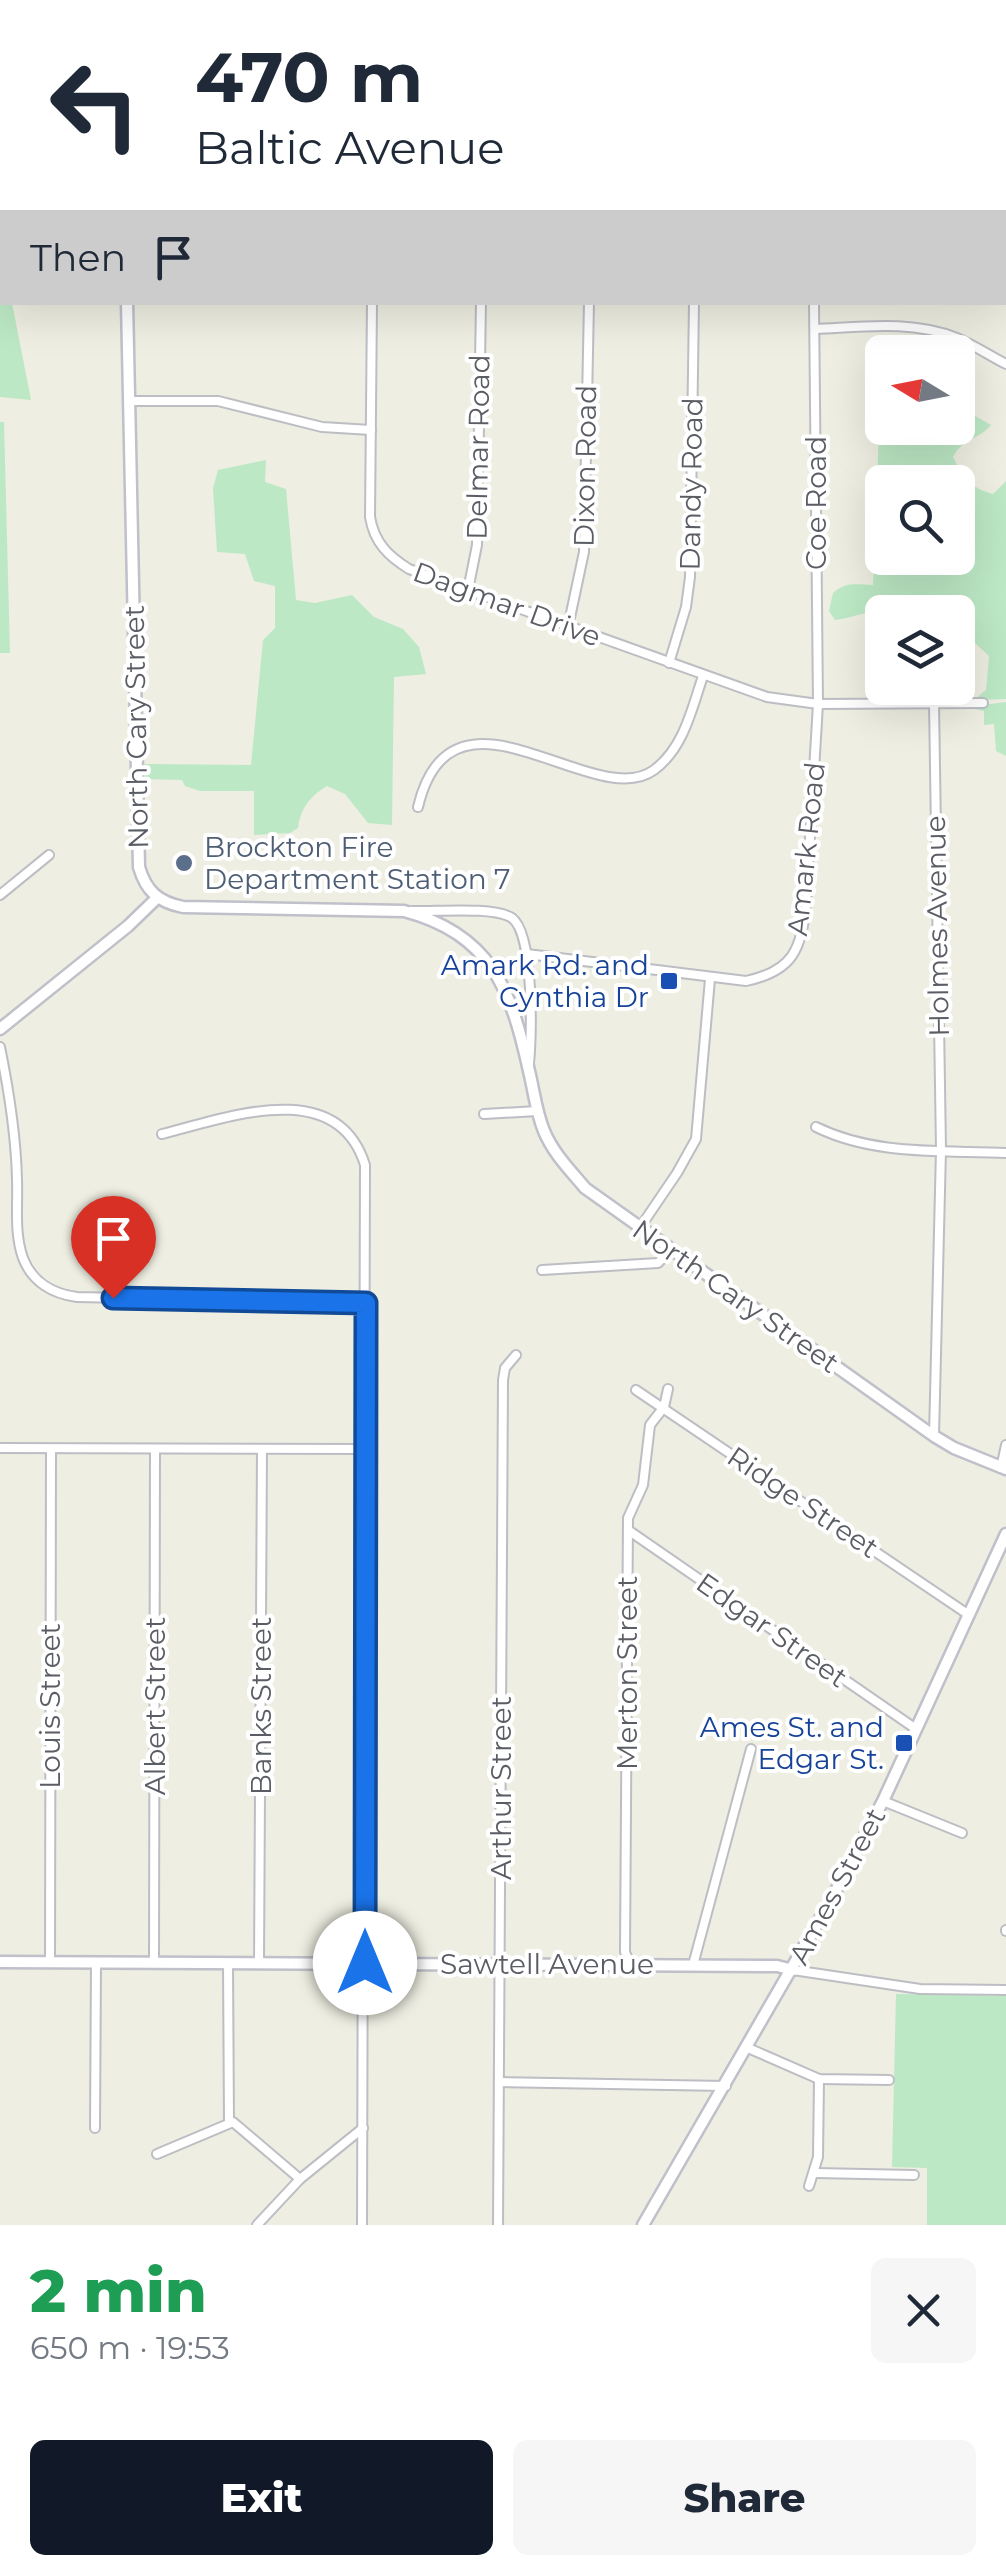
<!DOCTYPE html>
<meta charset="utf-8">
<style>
body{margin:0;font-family:Montserrat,sans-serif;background:#f6f6f7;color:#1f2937;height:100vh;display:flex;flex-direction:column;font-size:38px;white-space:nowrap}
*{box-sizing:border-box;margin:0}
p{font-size:32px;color:#747a83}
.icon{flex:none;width:55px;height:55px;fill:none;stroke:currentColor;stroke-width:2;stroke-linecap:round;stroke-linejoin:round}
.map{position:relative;height:2225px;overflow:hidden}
.drawer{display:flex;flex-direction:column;background:#fff;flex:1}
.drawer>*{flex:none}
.guide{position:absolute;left:0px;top:0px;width:1008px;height:305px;box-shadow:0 10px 40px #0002;background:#fff;color:#1f2937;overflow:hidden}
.needle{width:65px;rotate:280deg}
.tools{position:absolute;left:865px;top:335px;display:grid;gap:20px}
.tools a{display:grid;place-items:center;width:110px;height:110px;border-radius:15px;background:#fff;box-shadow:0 10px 40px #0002;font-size:50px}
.pin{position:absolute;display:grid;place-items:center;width:85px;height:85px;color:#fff;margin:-102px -42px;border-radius:50% 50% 50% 0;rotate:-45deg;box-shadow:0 0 10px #0007}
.pin .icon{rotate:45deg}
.me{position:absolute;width:110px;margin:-55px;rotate:0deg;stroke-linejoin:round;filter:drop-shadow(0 0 8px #0008)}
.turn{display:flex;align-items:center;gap:35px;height:210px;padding:0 30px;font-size:45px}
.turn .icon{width:130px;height:130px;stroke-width:2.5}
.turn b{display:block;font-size:70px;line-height:85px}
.then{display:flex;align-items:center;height:95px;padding:0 30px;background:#0003;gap:20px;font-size:38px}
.round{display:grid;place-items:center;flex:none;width:105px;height:105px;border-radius:15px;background:#f6f6f7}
.headline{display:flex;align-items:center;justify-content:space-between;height:170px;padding:0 30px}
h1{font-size:60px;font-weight:800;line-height:75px;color:#1e9e55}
.action{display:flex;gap:20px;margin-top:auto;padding:20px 30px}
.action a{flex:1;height:115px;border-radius:15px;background:#111827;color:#fff;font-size:40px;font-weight:800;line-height:115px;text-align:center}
.action a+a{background:#f6f6f7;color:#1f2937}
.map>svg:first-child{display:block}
.education{fill:#deded1}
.green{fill:#bce8c5;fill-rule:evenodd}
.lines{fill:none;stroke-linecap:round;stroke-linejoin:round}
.street-casing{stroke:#bcbec4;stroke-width:12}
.secondary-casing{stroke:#bfc0c9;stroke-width:15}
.street{stroke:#fff;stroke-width:8}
.secondary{stroke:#fff;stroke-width:10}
.route-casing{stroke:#114b97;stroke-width:25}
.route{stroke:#1a73e8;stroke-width:18}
.service-dot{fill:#5c6f8a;stroke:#fff;stroke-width:4}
.transit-dot{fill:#1a4fb4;stroke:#fff;stroke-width:4}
.labels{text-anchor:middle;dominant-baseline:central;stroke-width:8;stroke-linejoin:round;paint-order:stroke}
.street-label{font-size:28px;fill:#5a5d64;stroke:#fff}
.service-label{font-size:28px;fill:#4e5e75;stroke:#fff;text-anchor:start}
.transit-label{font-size:28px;fill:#164399;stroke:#fff;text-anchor:end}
</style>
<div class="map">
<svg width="1006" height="2225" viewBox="0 0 1006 2225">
<rect width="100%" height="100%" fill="#eeeee2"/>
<polygon class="education" points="728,0 1006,0 1006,85 1005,2"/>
<g class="green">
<polygon points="0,288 2,302 12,303 31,400 0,397"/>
<path d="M882,388V428H958V406L991,425C977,441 964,437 953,457C963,478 971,488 993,494L1006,481V699L977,700L976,698L986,690L989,656L973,641L958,642V612H899L895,607C873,609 857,617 835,620L829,611L833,593C847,581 857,585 873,585L879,430L868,427V393ZM882,482H958V558H882Z"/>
<polygon points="0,422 4,422 10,653 0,653"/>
<path d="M266,460L265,482L286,489L296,600L315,603L352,595L374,617L403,629L419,647L426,674L394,677L392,825L368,823L345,794L327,786C310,796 300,809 298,828L290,833L254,835V791H200L185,786L182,780L145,779V764L251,765L263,640L275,628V586L254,581L245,554L217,552L213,488L218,470Z"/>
<polygon points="1006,702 1006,756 996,751 994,724 984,725 984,711 975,709 975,706"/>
<polygon points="896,1994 1006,1996 1006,2225 927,2225 927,2168 892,2167"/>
</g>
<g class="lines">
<defs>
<g id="street">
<polyline points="594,2 594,0"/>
<polyline points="1005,194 1006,194"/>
<path d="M372,302L370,517C374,542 388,556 409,569L767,697L818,704L983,703"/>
<path d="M815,329C863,327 911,320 957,338C974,345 990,356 1006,364"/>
<polyline points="129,401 218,401 322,427 371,430"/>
<polyline points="468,590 477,545 481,302"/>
<polyline points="568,627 584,552 589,302"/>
<polyline points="669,663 686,607 690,577 694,302"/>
<polyline points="934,703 941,1150 934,1436"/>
<path d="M418,807C452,665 594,814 654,770C684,748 692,708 703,676"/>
<polyline points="0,895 49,855"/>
<path d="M411,911C434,912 494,906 512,918C534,934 532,1036 529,1063"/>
<path d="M527,954L746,981C793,971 801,950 806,904L818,704L814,302"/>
<path d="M0,1047C9,1091 16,1135 17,1180C18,1206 14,1233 23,1258C32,1282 53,1294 77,1297L366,1303"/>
<polyline points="484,1114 537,1111"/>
<path d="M816,1127C875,1156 942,1150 1006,1153"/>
<path d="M162,1134C226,1118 337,1075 365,1165L362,2225"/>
<polyline points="639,1229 677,1173 696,1139 710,979"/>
<polyline points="542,1270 658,1263 663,1258 665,1246"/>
<polyline points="636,1390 969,1615"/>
<polyline points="0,1448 365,1449"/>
<polyline points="1001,1468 1006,1445"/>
<polyline points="628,1530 916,1729"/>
<polyline points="883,1801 962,1833"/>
<polyline points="1006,1931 1006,1930"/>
<polyline points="50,1962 51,1449"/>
<polyline points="154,1962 155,1449"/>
<polyline points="228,1963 229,2122"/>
<polyline points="259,1963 262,1449"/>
<polyline points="630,1964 625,1952 628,1518 643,1485 650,1425 664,1407 668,1389"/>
<polyline points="693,1965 751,1749"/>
<polyline points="793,1970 920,1989 1006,1990"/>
<polyline points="748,2048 819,2079 889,2080"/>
<polyline points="499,2082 726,2086"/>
<polyline points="95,2128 96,1962"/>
<polyline points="157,2154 233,2122 300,2179"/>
<polyline points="815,2173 914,2175"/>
<polyline points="809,2186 818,2157 819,2079"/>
<polyline points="257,2225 300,2179 363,2128"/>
<polyline points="498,2225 503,1380 505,1368 516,1355"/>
</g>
<g id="secondary">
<polyline points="4,2 7,0"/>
<polyline points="186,2 188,0"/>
<polyline points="0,90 2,90"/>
<path d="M127,302L139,867C146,891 158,902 183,907L404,911C491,934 511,989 529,1071C534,1091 536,1112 544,1131C553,1153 570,1170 585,1188L934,1436L954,1448L1006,1469"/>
<polyline points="0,1029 128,926 157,898"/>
<polyline points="0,1962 777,1966 793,1970"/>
<polyline points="643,2225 831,1900 883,1801 1006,1534"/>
</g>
</defs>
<use href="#street" class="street-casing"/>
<use href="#secondary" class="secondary-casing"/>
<use href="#street" class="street"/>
<use href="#secondary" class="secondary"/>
</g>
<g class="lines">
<defs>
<polyline id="route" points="113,1298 366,1303 365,1963"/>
</defs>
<use href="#route" class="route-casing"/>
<use href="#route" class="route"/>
</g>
<circle class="service-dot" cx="184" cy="863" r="10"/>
<g class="transit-dot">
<rect x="659" y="971" width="20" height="20" rx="5"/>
<rect x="894" y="1733" width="20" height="20" rx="5"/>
</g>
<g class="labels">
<g class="street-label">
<text transform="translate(478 447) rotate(-89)">Delmar Road</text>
<text transform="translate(585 466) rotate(-89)">Dixon Road</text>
<text transform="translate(691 484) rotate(-89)">Dandy Road</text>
<text transform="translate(816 503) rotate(-90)">Coe Road</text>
<text transform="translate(507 604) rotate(20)">Dagmar Drive</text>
<text transform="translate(136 727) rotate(-91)">North Cary Street</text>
<text transform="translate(806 849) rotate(-84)">Amark Road</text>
<text transform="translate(937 926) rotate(-91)">Holmes Avenue</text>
<text transform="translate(736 1296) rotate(35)">North Cary Street</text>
<text transform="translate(803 1502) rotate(34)">Ridge Street</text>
<text transform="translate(772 1630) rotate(35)">Edgar Street</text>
<text transform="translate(627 1673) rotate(-90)">Merton Street</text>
<text transform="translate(50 1706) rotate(-90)">Louis Street</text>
<text transform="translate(155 1706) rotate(-90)">Albert Street</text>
<text transform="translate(261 1706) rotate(-90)">Banks Street</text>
<text transform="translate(501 1788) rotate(-90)">Arthur Street</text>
<text transform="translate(837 1886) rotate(-62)">Ames Street</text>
<text x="547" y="1964">Sawtell Avenue</text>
</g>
<g class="service-label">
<text x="204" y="847">Brockton Fire<tspan x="204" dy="32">Department Station 7</tspan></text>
</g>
<g class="transit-label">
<text x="649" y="965">Amark Rd. and<tspan x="649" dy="32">Cynthia Dr</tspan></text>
<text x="884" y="1727">Ames St. and<tspan x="884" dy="32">Edgar St.</tspan></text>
</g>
</g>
</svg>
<div class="tools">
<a><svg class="needle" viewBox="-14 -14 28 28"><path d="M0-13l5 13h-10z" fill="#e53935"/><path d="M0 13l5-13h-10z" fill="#747a83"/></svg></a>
<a><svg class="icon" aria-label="search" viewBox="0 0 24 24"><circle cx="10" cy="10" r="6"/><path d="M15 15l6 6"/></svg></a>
<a><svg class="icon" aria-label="layers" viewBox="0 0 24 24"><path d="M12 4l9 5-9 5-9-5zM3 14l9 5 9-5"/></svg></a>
</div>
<div class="pin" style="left:113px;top:1298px;background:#d93025"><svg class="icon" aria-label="arrive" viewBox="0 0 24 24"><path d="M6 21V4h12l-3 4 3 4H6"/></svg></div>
<svg class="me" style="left:365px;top:1963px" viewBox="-20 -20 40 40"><circle r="19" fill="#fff"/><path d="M0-13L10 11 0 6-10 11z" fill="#1a73e8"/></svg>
<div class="guide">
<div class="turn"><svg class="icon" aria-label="left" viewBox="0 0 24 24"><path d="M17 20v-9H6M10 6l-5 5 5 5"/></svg><div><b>470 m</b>Baltic Avenue</div></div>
<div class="then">Then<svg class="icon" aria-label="arrive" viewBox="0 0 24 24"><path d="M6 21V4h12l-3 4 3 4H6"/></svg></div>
</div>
</div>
<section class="drawer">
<div class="headline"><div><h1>2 min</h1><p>650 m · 19:53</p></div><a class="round"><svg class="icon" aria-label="close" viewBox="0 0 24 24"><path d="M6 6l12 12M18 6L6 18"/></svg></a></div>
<div class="action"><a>Exit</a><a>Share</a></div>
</section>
